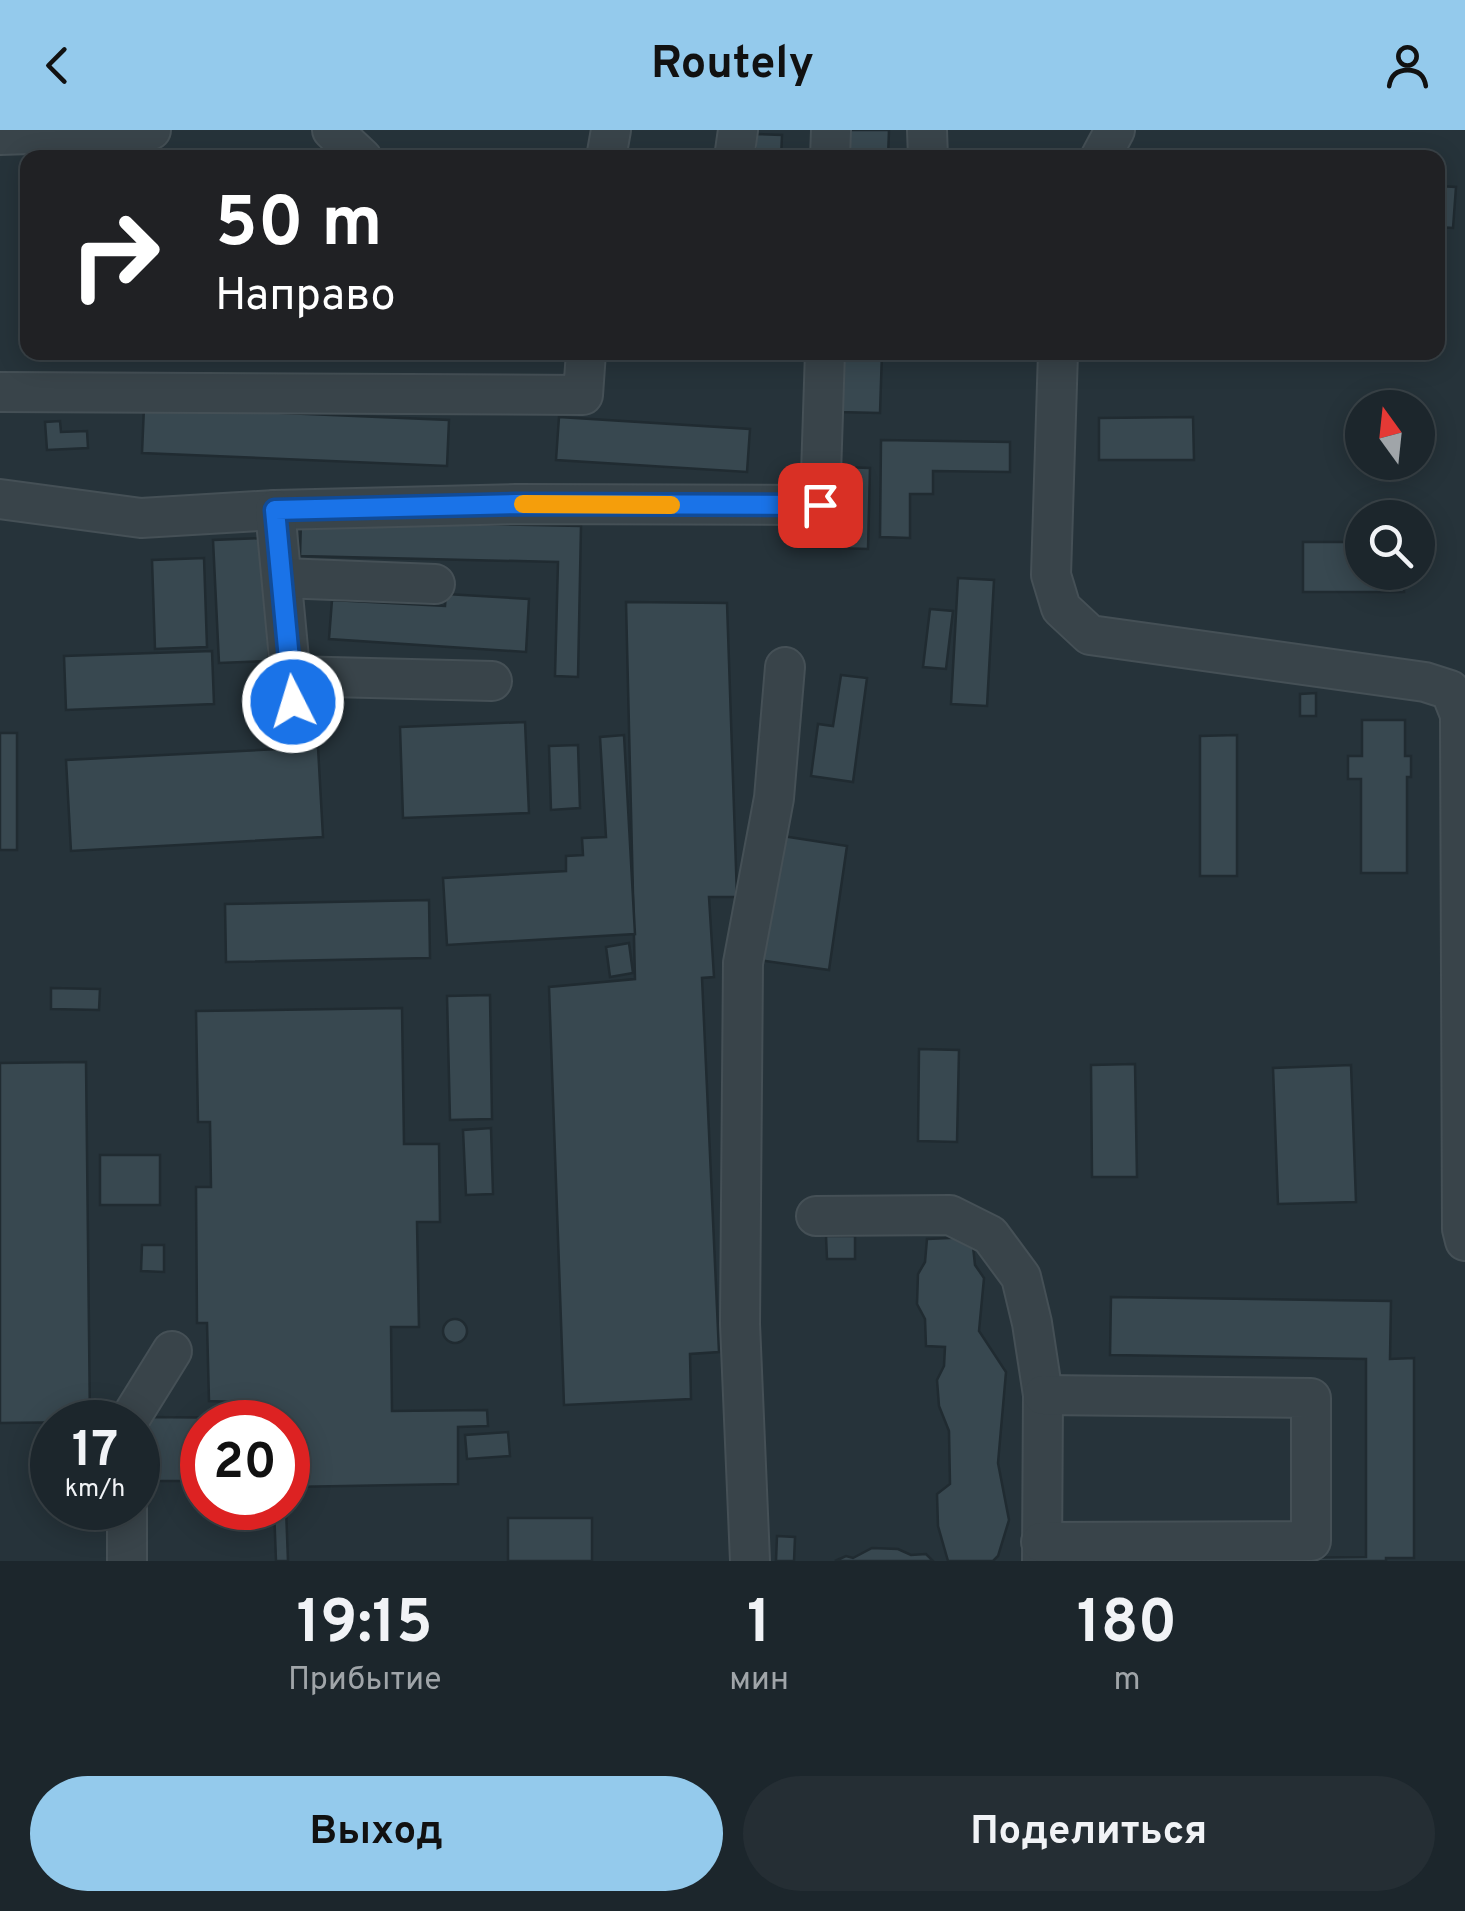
<!DOCTYPE html>
<html lang="ru">
<meta charset="utf-8">
<style>
body{margin:0;font-family:Overpass,sans-serif;background:#252e34;color:#f1f3f6;height:100vh;display:flex;flex-direction:column;font-size:38px;white-space:nowrap}
*{box-sizing:border-box;margin:0}
p{font-size:32px;color:#a0a5a9}
.icon{flex:none;width:55px;height:55px;fill:none;stroke:currentColor;stroke-width:2;stroke-linecap:round;stroke-linejoin:round}
.map{position:relative;height:1431px;overflow:hidden}
.sheet{display:flex;flex-direction:column;background:#1c262c;flex:1}
.sheet>*{flex:none}
.hud{position:absolute;left:20px;top:20px;width:1425px;height:210px;border-radius:20px;box-shadow:0 5px 25px #0003,0 0 0 2px #3a4348;background:#202124;color:#fff;overflow:hidden}
.needle{width:65px;rotate:345deg}
.fabs{position:absolute;left:1345px;top:260px;display:grid;gap:20px}
.fabs a{display:grid;place-items:center;width:90px;height:90px;border-radius:50%;background:#1c262c;box-shadow:0 5px 25px #0003,0 0 0 2px #3a4348;font-size:50px}
.speed{position:absolute;left:30px;top:1270px;display:flex;gap:20px;font-size:50px;font-weight:700;text-align:center}
.speed>*{display:grid;place-content:center;width:130px;height:130px;border-radius:50%;background:#1c262c;box-shadow:0 5px 25px #0003,0 0 0 2px #3a4348;line-height:1}
.speed small{font-size:25px;font-weight:400}
.speed .limit{border:15px solid #d22;background:#fff;color:#111}
.pin{position:absolute;display:grid;place-items:center;width:85px;height:85px;color:#fff;margin:-42px;border-radius:20px;box-shadow:0 5px 15px #0006}
.me{position:absolute;width:110px;margin:-55px;rotate:355deg;stroke-linejoin:round;filter:drop-shadow(0 0 8px #0008)}
.turn{display:flex;align-items:center;gap:35px;height:210px;padding:0 30px;font-size:45px}
.turn .icon{width:130px;height:130px;stroke-width:2.5}
.turn b{display:block;font-size:70px;line-height:85px}
.eta{display:flex;justify-content:space-evenly;align-items:center;height:170px;text-align:center}
.eta b{font-size:60px;font-weight:700;line-height:70px}
.primary-button{display:flex;gap:20px;margin-top:auto;padding:20px 30px}
.primary-button a{flex:1;height:115px;border-radius:60px;background:#94caec;color:#111;font-size:40px;font-weight:700;line-height:115px;text-align:center}
.primary-button a+a{background:#252e34;color:#f1f3f6}
header{display:flex;justify-content:space-between;align-items:center;height:130px;padding:0 30px;background:#94caec;color:#111;font-size:45px;font-weight:700}
.map>svg:first-child{display:block}
.building{fill:#384850;stroke:#202b31;stroke-width:2.5}
.lines{fill:none;stroke-linecap:round;stroke-linejoin:round}
.minor-casing{stroke:#455056;stroke-width:42}
.minor{stroke:#39444a;stroke-width:38}
.route-casing{stroke:#114b97;stroke-width:25}
.route{stroke:#1a73e8;stroke-width:18}
.slow{stroke:#f59e0b;stroke-width:18}
</style>
<header><svg class="icon" aria-label="back" viewBox="0 0 24 24"><path d="M15 5l-7 7 7 7"/></svg>Routely<svg class="icon" aria-label="person" viewBox="0 0 24 24"><circle cx="12" cy="8" r="4"/><path d="M4 21q1-7 8-7t8 7"/></svg></header>
<div class="map">
<svg width="1465" height="1431" viewBox="0 0 1465 1431">
<rect width="100%" height="100%" fill="#26333a"/>
<g class="building">
<polygon points="846,0 889,0 888,28 845,28"/>
<polygon points="756,4 782,5 781,28 755,28"/>
<polygon points="94,6 95,28 32,28 31,9"/>
<polygon points="1438,56 1456,57 1453,98 1438,97"/>
<polygon points="839,222 882,222 880,283 837,282"/>
<polygon points="144,277 449,290 447,336 142,323"/>
<polygon points="559,287 750,299 747,342 556,330"/>
<polygon points="1193,287 1194,330 1099,330 1099,288"/>
<polygon points="60,291 61,302 87,301 88,318 47,320 45,292"/>
<polygon points="881,310 1010,312 1010,342 933,341 933,364 910,364 910,408 880,407"/>
<polygon points="843,337 870,338 868,419 797,417 798,391 842,392"/>
<polygon points="301,390 581,396 578,547 555,546 558,432 300,426"/>
<polygon points="264,408 269,531 219,533 213,410"/>
<polygon points="1303,412 1362,412 1362,442 1404,442 1404,462 1303,462"/>
<polygon points="204,428 207,517 155,519 152,430"/>
<polygon points="958,448 994,450 987,576 951,574"/>
<polygon points="446,464 529,469 526,522 329,509 332,470 445,476"/>
<polygon points="626,472 727,473 737,767 709,767 714,847 702,848 719,1222 690,1224 691,1269 564,1275 549,857 635,849"/>
<polygon points="930,479 953,481 946,539 923,537"/>
<polygon points="212,521 214,574 66,580 64,526"/>
<polygon points="841,545 867,548 853,652 811,646 818,594 833,596"/>
<polygon points="1316,563 1316,586 1300,586 1300,564"/>
<polygon points="1362,590 1405,590 1405,626 1411,626 1411,647 1407,647 1407,743 1361,743 1361,649 1348,649 1348,626 1362,626"/>
<polygon points="525,592 529,683 403,688 400,597"/>
<rect x="0" y="603" width="17" height="117"/>
<polygon points="624,605 635,804 447,815 443,748 566,741 566,726 583,725 582,708 606,707 600,607"/>
<polygon points="1237,605 1237,746 1200,746 1200,606"/>
<polygon points="578,615 580,678 551,680 549,616"/>
<polygon points="318,617 323,707 71,721 66,630"/>
<polygon points="776,705 847,716 829,840 758,830"/>
<polygon points="429,770 430,828 226,832 225,774"/>
<polygon points="629,813 633,843 610,847 606,817"/>
<polygon points="51,858 100,859 99,880 51,879"/>
<polygon points="490,865 492,989 450,990 447,866"/>
<polygon points="402,878 404,1014 439,1014 440,1092 417,1092 419,1197 391,1197 392,1281 487,1280 488,1296 458,1297 458,1354 288,1357 288,1292 261,1292 261,1273 209,1271 207,1193 197,1193 196,1057 211,1057 210,992 198,992 196,881"/>
<polygon points="919,919 959,920 957,1012 918,1011"/>
<polygon points="86,932 90,1292 0,1293 0,933"/>
<polygon points="1135,934 1137,1047 1092,1047 1091,935"/>
<polygon points="1351,935 1356,1072 1278,1074 1273,938"/>
<polygon points="491,998 493,1064 466,1065 463,1000"/>
<rect x="100" y="1025" width="60" height="50"/>
<polygon points="826,1106 855,1106 855,1129 827,1129"/>
<polygon points="972,1107 975,1135 984,1148 979,1201 1006,1242 998,1333 1009,1390 998,1426 993,1431 948,1431 938,1396 937,1364 950,1354 949,1301 939,1276 937,1250 944,1236 945,1217 926,1216 925,1189 917,1174 918,1144 925,1132 927,1109"/>
<polygon points="142,1115 164,1115 164,1142 141,1141"/>
<polygon points="1111,1167 1391,1171 1390,1229 1414,1228 1414,1428 1386,1428 1386,1431 1078,1431 1366,1427 1366,1229 1110,1225"/>
<circle cx="455" cy="1201" r="12"/>
<polygon points="144,1287 259,1288 259,1292 202,1292 202,1351 143,1351"/>
<polygon points="508,1302 510,1326 467,1329 465,1305"/>
<polygon points="274,1378 286,1378 288,1431 276,1431"/>
<rect x="508" y="1388" width="84" height="43"/>
<polygon points="777,1406 795,1407 794,1431 776,1431"/>
<polygon points="872,1418 898,1419 911,1425 926,1424 933,1431 835,1431 846,1426 853,1428"/>
</g>
<g class="lines">
<defs>
<g id="minor">
<polyline points="332,0 362,28"/>
<polyline points="927,0 928,28"/>
<polyline points="0,5 151,0"/>
<polyline points="606,28 611,0"/>
<polyline points="734,28 738,0"/>
<polyline points="830,28 831,0"/>
<polyline points="1100,28 1115,0"/>
<polyline points="1058,222 1051,445 1061,478 1090,505 1425,552 1450,560 1460,585 1462,1099 1465,1111"/>
<polyline points="0,262 583,265 586,222"/>
<polyline points="0,369 141,388 275,380 516,374 820,375 825,222"/>
<polyline points="275,380 293,571"/>
<polyline points="282,448 435,454"/>
<polyline points="290,546 492,551"/>
<polyline points="816,1086 950,1085 990,1105 1021,1147 1032,1193 1043,1265 1042,1431"/>
<polyline points="128,1292 172,1221"/>
<polyline points="1041,1412 1311,1411 1311,1268 1043,1265"/>
<polyline points="127,1431 127,1378"/>
<polyline points="750,1431 740,1194 743,833 774,668 785,537"/>
</g>
</defs>
<use href="#minor" class="minor-casing"/>
<use href="#minor" class="minor"/>
</g>
<g class="lines">
<defs>
<polyline id="route" points="293,572 275,380 516,374 820,375"/>
</defs>
<use href="#route" class="route-casing"/>
<use href="#route" class="route"/>
<polyline class="slow" points="523,374 671,375"/>
</g>
</svg>
<div class="fabs">
<a><svg class="needle" viewBox="-14 -14 28 28"><path d="M0-13l5 13h-10z" fill="#e53935"/><path d="M0 13l5-13h-10z" fill="#a0a5a9"/></svg></a>
<a><svg class="icon" aria-label="search" viewBox="0 0 24 24"><circle cx="10" cy="10" r="6"/><path d="M15 15l6 6"/></svg></a>
</div>
<div class="speed"><div>17<small>km/h</small></div><div class="limit">20</div></div>
<div class="pin" style="left:820px;top:375px;background:#d93025"><svg class="icon" aria-label="arrive" viewBox="0 0 24 24"><path d="M6 21V4h12l-3 4 3 4H6"/></svg></div>
<svg class="me" style="left:293px;top:572px" viewBox="-20 -20 40 40"><circle r="17" fill="#1a73e8" stroke="#fff" stroke-width="3"/><path d="M0-11L8 9 0 5-8 9z" fill="#fff"/></svg>
<div class="hud">
<div class="turn"><svg class="icon" aria-label="right" viewBox="0 0 24 24"><path d="M7 20v-9h11M14 6l5 5-5 5"/></svg><div><b>50 m</b>Направо</div></div>
</div>
</div>
<section class="sheet">
<div class="eta">
<div><b>19:15</b><p>Прибытие</p></div>
<div><b>1</b><p>мин</p></div>
<div><b>180</b><p>m</p></div>
</div>
<div class="primary-button"><a>Выход</a><a>Поделиться</a></div>
</section>
